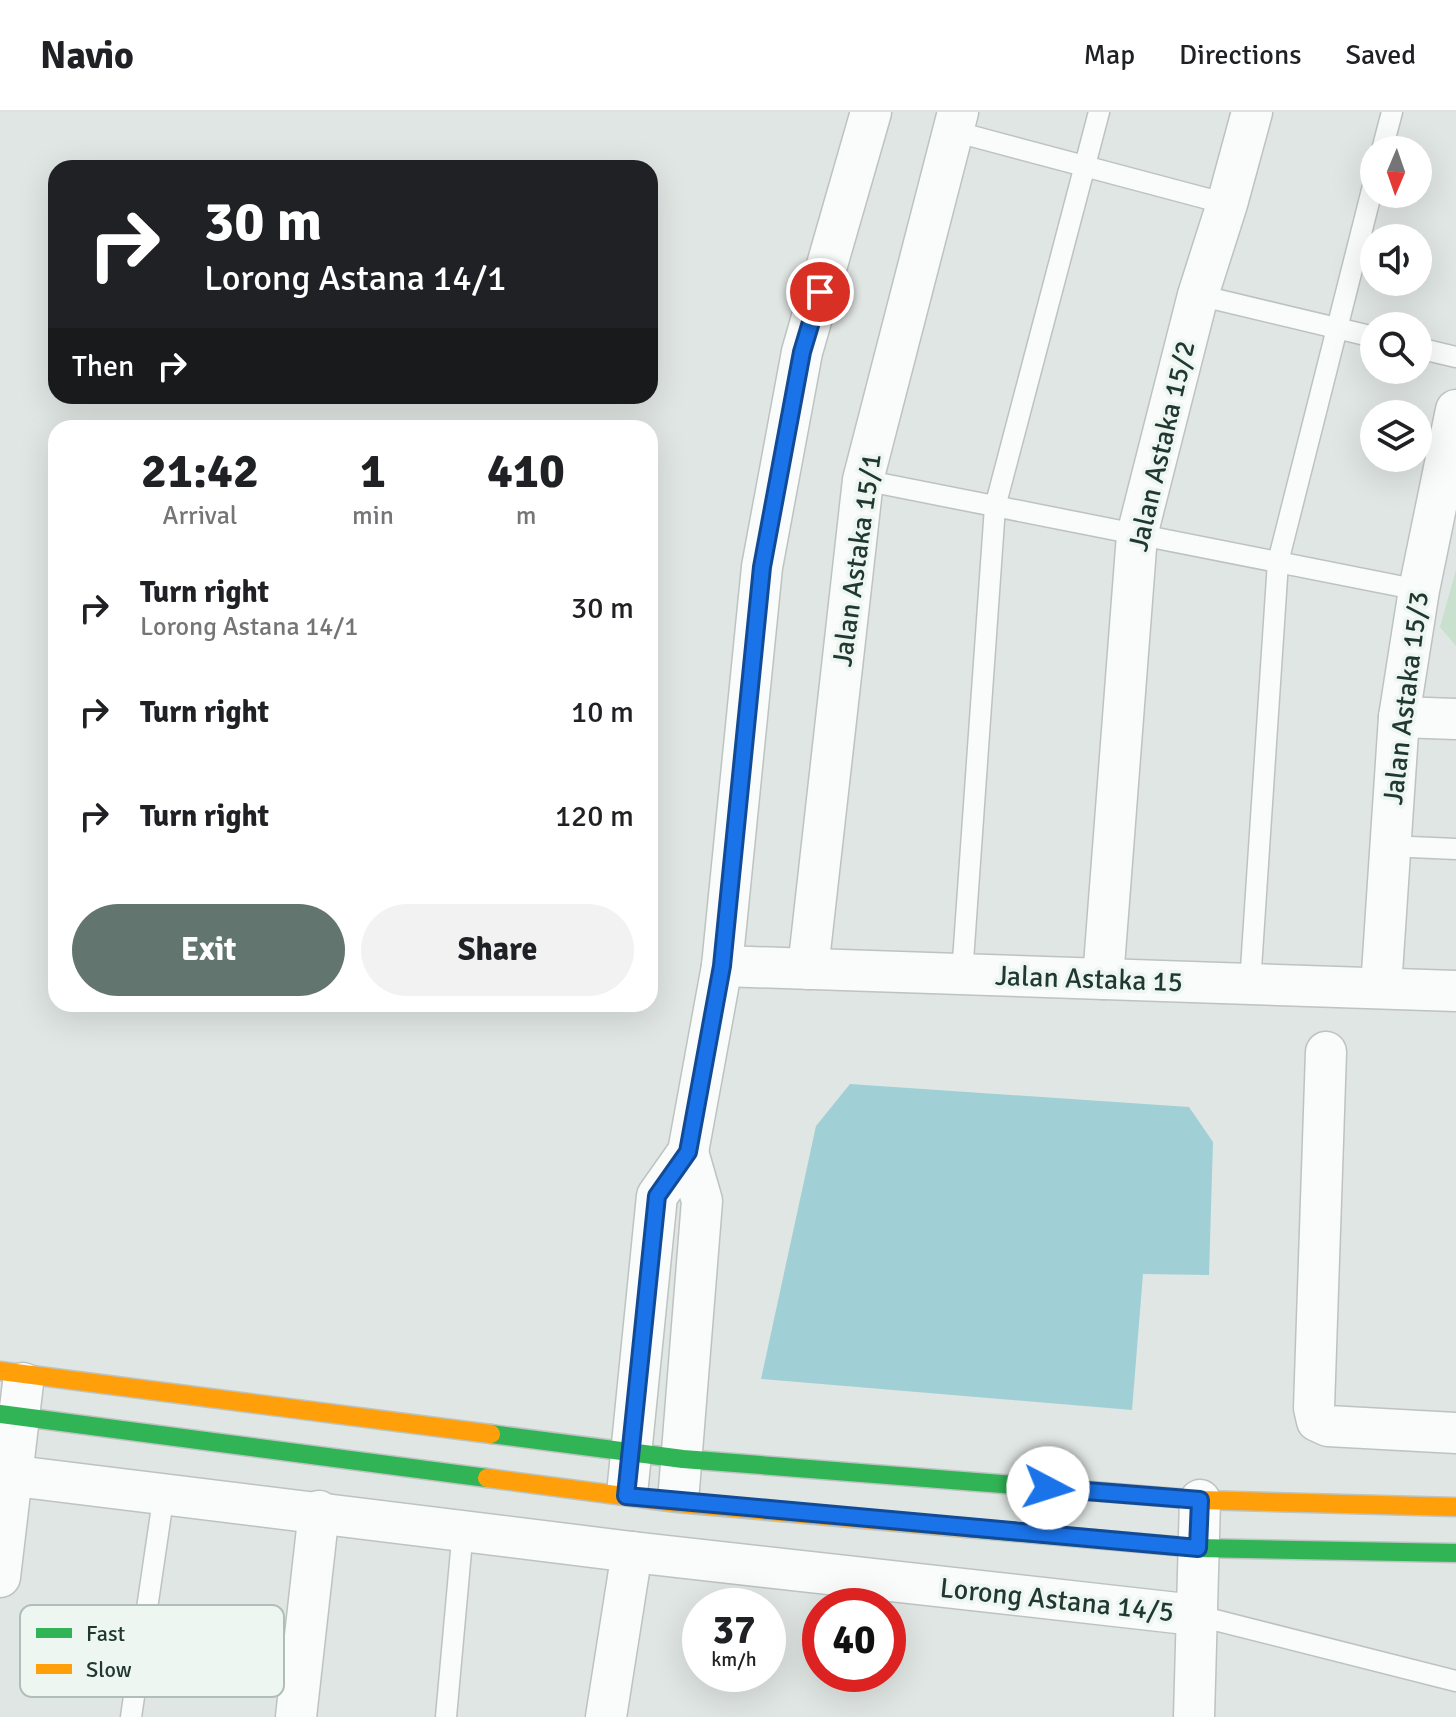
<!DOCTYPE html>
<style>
body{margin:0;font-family:Signika,sans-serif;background:#f2f2f2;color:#202124;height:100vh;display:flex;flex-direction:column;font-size:30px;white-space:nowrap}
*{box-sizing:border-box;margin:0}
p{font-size:26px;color:#757577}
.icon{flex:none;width:44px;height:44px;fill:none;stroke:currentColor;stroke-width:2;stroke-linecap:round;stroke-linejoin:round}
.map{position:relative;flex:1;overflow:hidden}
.details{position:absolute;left:48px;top:308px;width:610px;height:592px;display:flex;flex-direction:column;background:#fff;border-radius:24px;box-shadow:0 8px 32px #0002}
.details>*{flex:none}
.hud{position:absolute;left:48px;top:48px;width:610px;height:244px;border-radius:24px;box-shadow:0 8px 32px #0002;background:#202124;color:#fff;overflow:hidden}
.needle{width:52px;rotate:182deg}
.buttons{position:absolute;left:1360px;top:24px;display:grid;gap:16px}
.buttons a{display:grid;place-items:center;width:72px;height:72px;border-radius:50%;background:#fff;box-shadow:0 8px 32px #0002;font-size:40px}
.speed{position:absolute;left:682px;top:1476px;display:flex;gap:16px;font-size:40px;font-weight:700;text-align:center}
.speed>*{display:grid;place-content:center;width:104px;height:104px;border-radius:50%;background:#fff;box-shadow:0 8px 32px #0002;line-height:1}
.speed small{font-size:20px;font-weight:400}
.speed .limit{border:12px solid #d22;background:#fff;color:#111}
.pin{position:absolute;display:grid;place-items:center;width:68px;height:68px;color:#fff;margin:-34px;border:4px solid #fff;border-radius:50%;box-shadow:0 2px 8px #0007}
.me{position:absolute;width:88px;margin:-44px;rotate:95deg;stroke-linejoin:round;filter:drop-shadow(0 0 6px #0008)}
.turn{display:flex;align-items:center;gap:28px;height:168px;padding:0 24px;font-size:36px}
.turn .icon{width:104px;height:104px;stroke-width:2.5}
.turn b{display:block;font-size:56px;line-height:68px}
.then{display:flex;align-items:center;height:76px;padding:0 24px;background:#0003;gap:16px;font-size:30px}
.eta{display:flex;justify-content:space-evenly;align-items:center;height:136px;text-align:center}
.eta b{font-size:48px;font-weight:800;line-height:56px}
.primary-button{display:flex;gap:16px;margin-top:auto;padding:16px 24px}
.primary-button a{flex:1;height:92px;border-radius:48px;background:#63756f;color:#fff;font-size:32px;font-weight:800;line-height:92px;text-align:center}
.primary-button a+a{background:#f2f2f2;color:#202124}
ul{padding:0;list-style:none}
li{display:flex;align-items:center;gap:24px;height:104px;padding:0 24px}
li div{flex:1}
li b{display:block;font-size:30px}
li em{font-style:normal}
header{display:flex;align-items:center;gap:48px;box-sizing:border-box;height:112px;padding:0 40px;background:#fff;border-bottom:2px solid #e0e0e0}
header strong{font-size:38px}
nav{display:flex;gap:44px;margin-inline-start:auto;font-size:28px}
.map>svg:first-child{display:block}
.green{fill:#c9e0cf}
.water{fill:#a0d0d5}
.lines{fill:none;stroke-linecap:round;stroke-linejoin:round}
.lane-casing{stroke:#bdc3c0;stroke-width:23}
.street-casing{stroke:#bdc3c0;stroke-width:43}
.fast-casing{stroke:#bdc4c1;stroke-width:21}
.slow-casing{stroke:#bdc4c1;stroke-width:21}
.lane{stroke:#fafbfb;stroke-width:20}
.street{stroke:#fafbfb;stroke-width:40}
.fast{stroke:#30b455;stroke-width:18}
.slow{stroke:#ff9f0a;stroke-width:18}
.route-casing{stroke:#114b97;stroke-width:20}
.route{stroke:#1a73e8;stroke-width:14}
.labels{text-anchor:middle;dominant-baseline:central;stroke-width:7;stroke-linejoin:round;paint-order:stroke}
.street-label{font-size:28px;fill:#1f3831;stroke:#eef6f2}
.key{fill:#eef6f2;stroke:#b0bdb8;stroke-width:2}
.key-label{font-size:22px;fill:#1f3831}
</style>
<header>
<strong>Navio</strong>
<nav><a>Map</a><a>Directions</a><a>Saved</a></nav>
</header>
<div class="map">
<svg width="1456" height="1605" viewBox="0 0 1456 1605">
<rect width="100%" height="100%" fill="#e0e6e3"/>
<polygon class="green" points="1456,458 1456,534 1440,515"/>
<polygon class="water" points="850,972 1189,995 1213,1030 1209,1163 1143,1162 1132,1298 761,1267 816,1014"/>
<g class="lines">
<defs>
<g id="lane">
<polyline points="953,19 1227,92"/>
<polyline points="1382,38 1392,0"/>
<polyline points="1198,183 1374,225"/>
<polyline points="1418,236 1456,245"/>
<polyline points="863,368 1419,478"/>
<polyline points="1388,734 1456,737"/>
<polyline points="962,863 995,395 1099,0"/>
<polyline points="1250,872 1278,450 1374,70"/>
<polyline points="1195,1503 1456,1569"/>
<polyline points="131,1605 164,1381"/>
<polyline points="446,1605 463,1417"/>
</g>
<g id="street">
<polyline points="1399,605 1456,607"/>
<polyline points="722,854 1456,879"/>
<polyline points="808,857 863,368 958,0"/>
<polyline points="1103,867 1137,423 1198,183 1227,92 1252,0"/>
<polyline points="1381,876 1399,605 1419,478 1456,298"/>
<polyline points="1326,940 1314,1296 1317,1309 1328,1314 1456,1321"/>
<polyline points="0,1362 632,1440 1195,1503"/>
<polyline points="628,1372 657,1084 688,1040 722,854 762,455 802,240 871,0"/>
<polyline points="679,1377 702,1089 688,1040"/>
<polyline points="0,1465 23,1271"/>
<polyline points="296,1605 319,1399"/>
<polyline points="606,1605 632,1440"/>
<polyline points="1194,1605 1200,1388"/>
</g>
<g id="fast">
<polyline points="0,1302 487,1366"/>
<polyline points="491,1322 683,1347 1054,1376"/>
<polyline points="966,1416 1198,1436 1456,1441"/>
</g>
<g id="slow">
<polyline points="0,1259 491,1322"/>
<polyline points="487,1366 677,1391 966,1416"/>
<polyline points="1054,1376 1200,1388 1456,1395"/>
</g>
</defs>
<use href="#lane" class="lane-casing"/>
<use href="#street" class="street-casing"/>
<use href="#fast" class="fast-casing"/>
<use href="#slow" class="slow-casing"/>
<use href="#lane" class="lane"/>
<use href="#street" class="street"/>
<use href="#fast" class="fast"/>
<use href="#slow" class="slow"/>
</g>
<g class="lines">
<defs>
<polyline id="route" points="820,180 802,240 762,455 722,854 688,1040 657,1084 626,1384 1198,1436 1200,1388 1048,1376"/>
</defs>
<use href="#route" class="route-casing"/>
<use href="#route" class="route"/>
</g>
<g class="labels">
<g class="street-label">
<text transform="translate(1162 334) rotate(-77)">Jalan Astaka 15/2</text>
<text transform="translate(857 448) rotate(-82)">Jalan Astaka 15/1</text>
<text transform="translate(1406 586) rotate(-83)">Jalan Astaka 15/3</text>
<text transform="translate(1089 867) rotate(2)">Jalan Astaka 15</text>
<text transform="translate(1057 1488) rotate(6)">Lorong Astana 14/5</text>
</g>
</g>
<rect x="20" y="1493" width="264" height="92" rx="12" class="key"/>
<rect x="36" y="1516" width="36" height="10" fill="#30b455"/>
<rect x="36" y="1552" width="36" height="10" fill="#ff9f0a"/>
<g class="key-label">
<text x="86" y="1529">Fast</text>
<text x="86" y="1565">Slow</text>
</g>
</svg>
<div class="buttons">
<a><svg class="needle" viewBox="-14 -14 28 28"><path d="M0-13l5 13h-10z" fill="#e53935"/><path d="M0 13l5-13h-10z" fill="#757577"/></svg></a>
<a><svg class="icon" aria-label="sound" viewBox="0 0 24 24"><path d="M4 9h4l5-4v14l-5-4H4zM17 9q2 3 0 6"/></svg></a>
<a><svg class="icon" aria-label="search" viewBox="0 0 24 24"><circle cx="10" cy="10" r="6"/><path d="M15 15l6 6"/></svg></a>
<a><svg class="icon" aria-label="layers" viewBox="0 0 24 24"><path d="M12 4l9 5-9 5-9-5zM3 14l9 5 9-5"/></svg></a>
</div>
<div class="speed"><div>37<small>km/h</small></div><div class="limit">40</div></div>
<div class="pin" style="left:820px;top:180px;background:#d93025"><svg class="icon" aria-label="arrive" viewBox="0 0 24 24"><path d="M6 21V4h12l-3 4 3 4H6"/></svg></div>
<svg class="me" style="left:1048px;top:1376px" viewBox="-20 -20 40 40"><circle r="19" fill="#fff"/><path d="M0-13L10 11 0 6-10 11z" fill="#1a73e8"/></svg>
<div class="hud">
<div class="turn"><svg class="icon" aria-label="right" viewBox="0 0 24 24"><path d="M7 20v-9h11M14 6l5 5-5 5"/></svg><div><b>30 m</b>Lorong Astana 14/1</div></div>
<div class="then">Then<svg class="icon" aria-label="right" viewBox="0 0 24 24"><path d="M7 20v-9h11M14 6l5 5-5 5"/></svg></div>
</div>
<section class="details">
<div class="eta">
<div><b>21:42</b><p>Arrival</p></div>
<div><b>1</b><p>min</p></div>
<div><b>410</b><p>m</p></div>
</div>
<ul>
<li><svg class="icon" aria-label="right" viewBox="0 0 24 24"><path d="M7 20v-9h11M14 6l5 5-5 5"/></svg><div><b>Turn right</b><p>Lorong Astana 14/1</p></div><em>30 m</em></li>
<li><svg class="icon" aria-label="right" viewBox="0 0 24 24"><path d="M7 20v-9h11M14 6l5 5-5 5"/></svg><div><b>Turn right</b></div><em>10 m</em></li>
<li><svg class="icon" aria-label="right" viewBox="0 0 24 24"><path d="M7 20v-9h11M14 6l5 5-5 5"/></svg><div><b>Turn right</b></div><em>120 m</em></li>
</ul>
<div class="primary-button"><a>Exit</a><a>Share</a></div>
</section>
</div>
